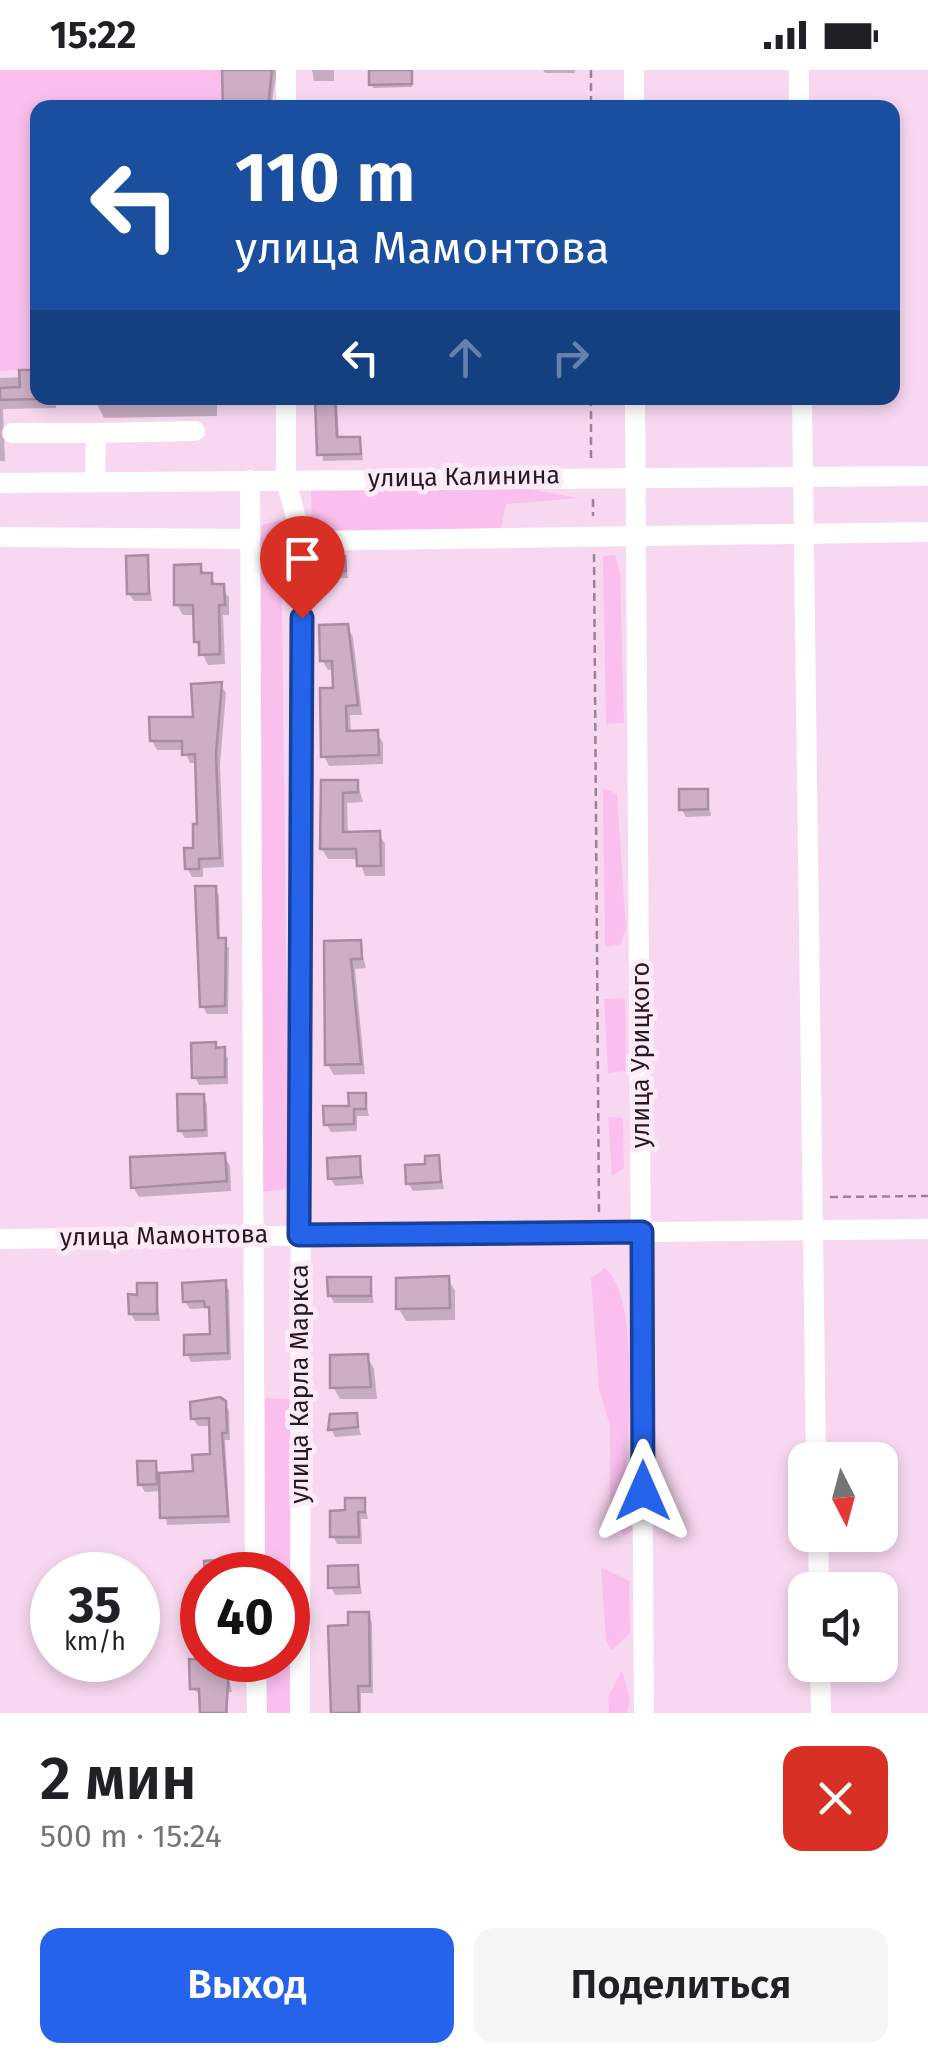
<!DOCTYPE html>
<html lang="ru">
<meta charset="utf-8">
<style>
body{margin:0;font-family:"Fira Sans",sans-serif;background:#f6f6f6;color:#202124;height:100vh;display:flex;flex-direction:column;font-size:38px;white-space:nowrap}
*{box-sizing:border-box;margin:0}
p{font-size:32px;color:#757577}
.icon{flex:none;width:55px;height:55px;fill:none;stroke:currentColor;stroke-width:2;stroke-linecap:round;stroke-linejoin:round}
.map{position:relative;height:1643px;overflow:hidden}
.side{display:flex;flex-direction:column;background:#fff;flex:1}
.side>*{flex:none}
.hud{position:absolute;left:30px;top:30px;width:870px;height:305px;border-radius:20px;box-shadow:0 5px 15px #0003;background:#1a4fa0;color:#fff;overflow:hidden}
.needle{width:65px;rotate:174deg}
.fabs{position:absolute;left:788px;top:1372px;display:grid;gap:20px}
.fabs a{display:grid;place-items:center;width:110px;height:110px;border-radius:20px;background:#fff;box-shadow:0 5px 15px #0003;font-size:50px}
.speed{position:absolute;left:30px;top:1482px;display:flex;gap:20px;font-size:50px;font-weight:700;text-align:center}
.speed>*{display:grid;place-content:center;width:130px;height:130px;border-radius:50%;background:#fff;box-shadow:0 5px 15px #0003;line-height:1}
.speed small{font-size:25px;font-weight:400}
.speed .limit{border:15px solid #d22;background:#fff;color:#111}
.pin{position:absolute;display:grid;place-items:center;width:85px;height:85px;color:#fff;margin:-102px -42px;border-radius:50% 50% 50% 0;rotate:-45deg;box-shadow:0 0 10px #0007}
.pin .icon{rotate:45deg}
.me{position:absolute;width:110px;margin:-55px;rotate:0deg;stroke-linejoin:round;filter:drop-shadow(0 0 8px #0008)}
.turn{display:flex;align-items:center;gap:35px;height:210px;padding:0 40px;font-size:45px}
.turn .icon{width:130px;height:130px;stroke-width:2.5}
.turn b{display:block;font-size:70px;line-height:85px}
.lanes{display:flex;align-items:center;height:95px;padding:0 40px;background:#0003;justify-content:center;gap:50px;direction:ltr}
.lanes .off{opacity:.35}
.round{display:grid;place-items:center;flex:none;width:105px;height:105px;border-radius:20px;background:#f6f6f6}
.headline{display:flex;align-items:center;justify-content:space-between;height:170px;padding:0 40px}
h1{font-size:60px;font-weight:600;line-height:75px}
.cta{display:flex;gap:20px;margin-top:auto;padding:20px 40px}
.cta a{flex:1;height:115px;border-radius:20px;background:#2563eb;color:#fff;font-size:40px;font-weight:600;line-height:115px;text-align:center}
.cta a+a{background:#f6f6f6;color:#202124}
.status{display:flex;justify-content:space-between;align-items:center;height:70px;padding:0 50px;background:#fff;direction:ltr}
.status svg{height:28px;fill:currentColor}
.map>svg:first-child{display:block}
.green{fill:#fabfed}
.shadow{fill:#0003}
.building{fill:#ccafc5;stroke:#a88ca2;stroke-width:2.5}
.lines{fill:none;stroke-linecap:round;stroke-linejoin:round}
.path{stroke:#998394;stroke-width:2.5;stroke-dasharray:8 5;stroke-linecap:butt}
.minor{stroke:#fff;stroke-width:20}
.route-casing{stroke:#184099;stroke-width:25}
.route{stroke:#2563eb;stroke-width:18}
.labels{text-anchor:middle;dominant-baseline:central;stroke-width:10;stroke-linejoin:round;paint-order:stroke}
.street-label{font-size:25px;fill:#251a23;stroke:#fdeaf8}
</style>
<div class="status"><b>15:22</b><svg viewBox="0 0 49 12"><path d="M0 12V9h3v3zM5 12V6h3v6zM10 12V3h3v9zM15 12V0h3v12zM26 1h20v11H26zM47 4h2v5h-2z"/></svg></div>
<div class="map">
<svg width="928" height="1643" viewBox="0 0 928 1643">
<rect width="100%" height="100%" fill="#f7d8f0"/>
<g class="green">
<polygon points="0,0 272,0 271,37 38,38 37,299 0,301"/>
<polygon points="502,414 578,428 506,434 501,458 312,466 311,420"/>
<polygon points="281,450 289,1119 261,1122 257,505 262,455"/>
<polygon points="615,485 620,503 624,653 606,654 603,486"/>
<polygon points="603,718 617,724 626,859 621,874 605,877"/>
<polygon points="625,928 626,1001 608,1003 604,929"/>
<polygon points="608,1047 623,1048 624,1098 612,1106"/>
<path d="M605,1198C643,1228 627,1384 623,1432L633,1460L624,1466L610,1448V1356L599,1319L591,1208Z"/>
<polygon points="265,1328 290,1329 297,1523 291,1643 265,1643 265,1590 288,1590 288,1505 265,1505"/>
<polygon points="601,1497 629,1511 630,1564 612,1580 606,1571"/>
<polygon points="622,1600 630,1630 627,1643 609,1643 608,1627"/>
</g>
<g class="shadow">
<polygon points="225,0 277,0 271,38 226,38"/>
<polygon points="312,0 334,0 334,11 314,11"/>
<polygon points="371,0 412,0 412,17 373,18"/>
<polygon points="543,0 575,0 575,3 545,3"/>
<polygon points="22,307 38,328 56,328 56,338 3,339 5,391 0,391 0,308"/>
<polygon points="94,328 217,328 217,346 104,348"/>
<polygon points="317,328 337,328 339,370 359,369 363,390 323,391"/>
<polygon points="146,488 152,531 134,531 129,524"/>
<polygon points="344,488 348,508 325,508 321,501"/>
<polygon points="199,497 229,527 229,545 223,545 225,594 208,595 196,572 195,545 183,545 177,535"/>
<polygon points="347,557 353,567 362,645 350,645 351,664 377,663 383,673 383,694 329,696 324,686 336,620 335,600 328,600 322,590"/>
<polygon points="220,614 226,623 220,695 224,797 203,798 203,807 192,807 187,798 200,756 198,693 190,693 184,680 157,680 152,671 196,649"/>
<polygon points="357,712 363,732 347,733 348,764 379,764 385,774 385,806 365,806 359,789 328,789 322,779 324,713"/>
<polygon points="706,722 711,746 686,747 681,739"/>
<polygon points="215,818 219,826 220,870 229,878 228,944 207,944 203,937"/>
<polygon points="359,872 366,898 355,899 365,1004 334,1005 328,995 326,874"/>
<polygon points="215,975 228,988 228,1014 199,1015 195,1007"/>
<polygon points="364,1025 369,1046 357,1046 357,1061 331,1062 326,1054"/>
<polygon points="203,1026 207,1034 208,1067 185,1068 180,1060"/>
<polygon points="224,1086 230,1096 231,1121 139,1127 133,1117"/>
<polygon points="438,1088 444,1119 413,1121 408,1113"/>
<polygon points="359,1089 364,1114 335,1116 331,1109"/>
<polygon points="448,1209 455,1221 455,1250 406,1251 399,1239"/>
<polygon points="369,1210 374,1233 334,1233 330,1225"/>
<polygon points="224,1213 229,1220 231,1290 191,1292 187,1284 212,1266 212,1244 208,1238 190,1239 185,1232"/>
<polygon points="156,1215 160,1251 135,1251 131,1244 140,1227"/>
<polygon points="367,1286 374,1299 377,1329 340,1329 333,1317"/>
<polygon points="224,1333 229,1341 230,1370 225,1370 230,1453 167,1455 162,1421 145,1422 140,1414 155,1393 159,1405 195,1403 213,1387 212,1356 198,1356 193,1349"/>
<polygon points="355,1345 361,1365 335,1367 331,1359"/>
<polygon points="364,1430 368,1449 361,1449 362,1474 337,1474 333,1466 347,1443"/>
<polygon points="228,1492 233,1505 202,1505 200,1567 196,1559 194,1504 207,1504"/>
<polygon points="357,1498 362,1524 335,1525 331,1517"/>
<polygon points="368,1545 372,1552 373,1623 361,1623 361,1643 332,1643 351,1558"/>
<polygon points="227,1602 232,1622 228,1622 228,1643 201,1643 202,1626 193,1619 214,1603"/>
</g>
<g class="building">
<polygon points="222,0 272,0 268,38 223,38"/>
<polygon points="369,0 412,0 412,14 369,15"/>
<polygon points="19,300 38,300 38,329 0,330 0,318 20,317"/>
<polygon points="315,328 335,328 337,367 360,367 361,384 317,385"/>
<polygon points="148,485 149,524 127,524 126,486"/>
<polygon points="345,486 346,501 318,501 318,487"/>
<polygon points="201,494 201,503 212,503 212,514 224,514 225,535 219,535 220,584 199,585 199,572 194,572 193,535 174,535 174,495"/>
<polygon points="348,554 358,635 346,636 347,661 378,660 379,685 321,687 320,618 333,618 332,591 320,591 319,555"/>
<polygon points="222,612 216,684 220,788 199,789 199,799 185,799 184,778 193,778 193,754 197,754 195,684 182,685 182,671 150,671 149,647 193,647 191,614"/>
<polygon points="321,710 358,710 358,722 343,723 343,762 380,761 381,796 357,796 356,779 320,779"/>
<polygon points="679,719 708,719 708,739 679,740"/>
<polygon points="195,816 216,816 218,868 226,868 225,936 200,937"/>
<polygon points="361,870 362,889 351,889 361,994 325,995 324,871"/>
<polygon points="216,972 216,978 225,977 225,1007 192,1008 191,973"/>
<polygon points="348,1023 366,1023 366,1039 354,1039 354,1054 324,1055 323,1036 349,1036"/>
<polygon points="177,1024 204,1024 205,1060 178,1061"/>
<polygon points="225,1083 227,1111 131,1118 130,1087"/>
<polygon points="439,1085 441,1112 406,1114 405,1095 425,1094 425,1086"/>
<polygon points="360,1086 361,1107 328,1109 327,1088"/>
<polygon points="449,1206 450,1238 396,1239 396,1208"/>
<polygon points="327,1207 371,1207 371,1226 328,1226"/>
<polygon points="226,1210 228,1283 184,1285 184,1265 210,1264 209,1237 205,1237 204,1231 183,1232 182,1213"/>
<polygon points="137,1213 157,1213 157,1244 129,1244 128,1224 137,1225"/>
<polygon points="368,1284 371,1317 330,1318 330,1285"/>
<polygon points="220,1327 226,1331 227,1363 222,1363 228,1446 160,1448 159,1403 193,1401 192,1385 210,1384 209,1348 191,1349 190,1332"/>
<polygon points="357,1343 358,1357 328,1360 330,1344"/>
<polygon points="137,1391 156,1391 157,1414 138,1415"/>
<polygon points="345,1428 365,1428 365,1442 358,1442 359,1467 330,1467 330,1441 345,1440"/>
<polygon points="230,1489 230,1505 205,1505 204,1491"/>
<polygon points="358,1495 359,1517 328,1518 328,1496"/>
<polygon points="348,1542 369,1542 370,1616 358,1616 359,1643 331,1643 328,1556 348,1555"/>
<polygon points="189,1589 209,1590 215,1601 229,1600 226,1643 200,1643 199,1619 190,1619"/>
</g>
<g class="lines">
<g class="path">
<polyline points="591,0 591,38"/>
<polyline points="591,328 591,391"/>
<polyline points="593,429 593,446"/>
<polyline points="594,484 599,1146"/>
<polyline points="830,1127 928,1126"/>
</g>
<g class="minor">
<polyline points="286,0 286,38"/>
<polyline points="634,0 634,38"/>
<polyline points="799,0 799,38"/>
<polyline points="286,328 286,410 302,471 300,1643"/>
<polyline points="635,328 644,1643"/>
<polyline points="802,328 816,1390"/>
<polyline points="12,363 96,363"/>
<polyline points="250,410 255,1505"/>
<polyline points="95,412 96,363 195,361"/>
<polyline points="0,413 928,406"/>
<polyline points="0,467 248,469"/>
<polyline points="302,471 928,462"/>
<polyline points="0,1169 928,1159"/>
<polyline points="818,1465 819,1520"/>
<polyline points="256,1590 257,1643"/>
<polyline points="820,1595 821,1643"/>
</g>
</g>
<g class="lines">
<defs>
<polyline id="route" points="302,548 299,1165 642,1162 643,1421"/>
</defs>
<use href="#route" class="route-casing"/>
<use href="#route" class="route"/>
</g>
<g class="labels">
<g class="street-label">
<text transform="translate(464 407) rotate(-1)">улица Калинина</text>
<text transform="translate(641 985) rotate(-90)">улица Урицкого</text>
<text transform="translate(164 1166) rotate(-1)">улица Мамонтова</text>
<text transform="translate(300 1314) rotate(-90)">улица Карла Маркса</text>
</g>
</g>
</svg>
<div class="fabs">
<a><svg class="needle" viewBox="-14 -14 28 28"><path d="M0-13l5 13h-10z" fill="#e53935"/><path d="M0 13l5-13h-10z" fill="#757577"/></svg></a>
<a><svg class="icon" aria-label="sound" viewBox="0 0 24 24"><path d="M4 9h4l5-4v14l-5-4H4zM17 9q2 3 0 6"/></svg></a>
</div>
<div class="speed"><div>35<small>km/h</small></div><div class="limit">40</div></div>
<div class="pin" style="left:302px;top:548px;background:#d93025"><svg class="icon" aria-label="arrive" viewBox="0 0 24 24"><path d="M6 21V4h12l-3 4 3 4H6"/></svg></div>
<svg class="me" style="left:643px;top:1421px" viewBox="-20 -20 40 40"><path d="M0-17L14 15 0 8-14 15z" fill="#2563eb" stroke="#fff" stroke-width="4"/></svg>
<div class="hud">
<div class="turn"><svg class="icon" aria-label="left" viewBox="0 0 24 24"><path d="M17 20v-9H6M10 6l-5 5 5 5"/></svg><div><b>110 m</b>улица Мамонтова</div></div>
<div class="lanes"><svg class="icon" aria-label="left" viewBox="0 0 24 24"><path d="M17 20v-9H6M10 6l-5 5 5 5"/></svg><svg class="icon off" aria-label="ahead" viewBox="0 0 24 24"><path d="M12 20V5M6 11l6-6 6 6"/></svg><svg class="icon off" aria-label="right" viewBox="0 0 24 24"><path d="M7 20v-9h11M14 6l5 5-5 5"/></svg></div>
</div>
</div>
<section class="side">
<div class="headline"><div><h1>2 мин</h1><p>500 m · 15:24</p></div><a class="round" style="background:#d93025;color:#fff"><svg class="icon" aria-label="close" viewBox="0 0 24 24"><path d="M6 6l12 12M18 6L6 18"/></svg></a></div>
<div class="cta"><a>Выход</a><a>Поделиться</a></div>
</section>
